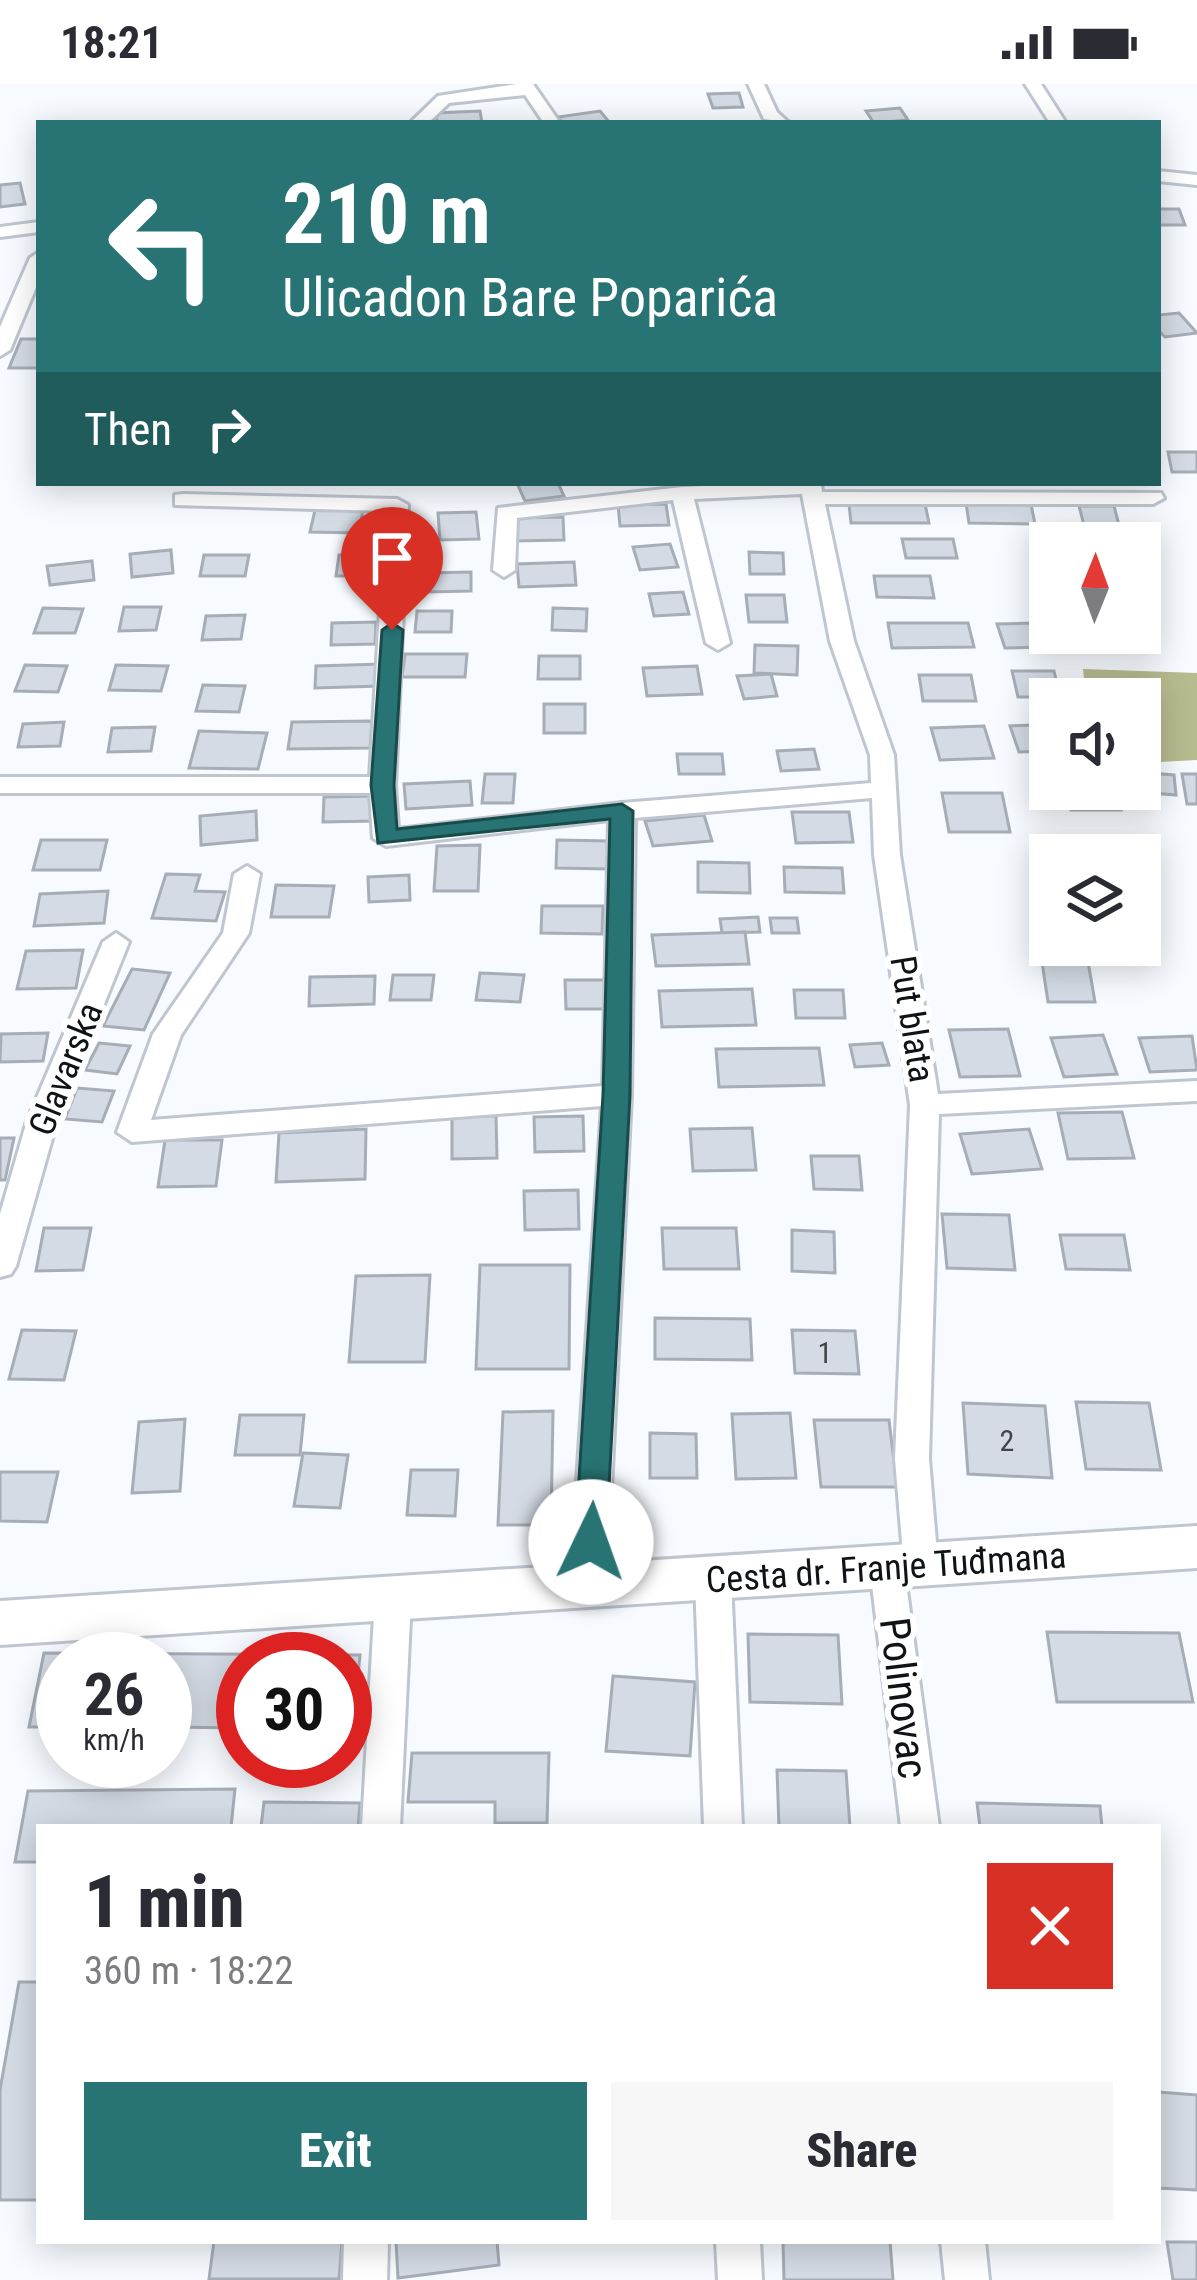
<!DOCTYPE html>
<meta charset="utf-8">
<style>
body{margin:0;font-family:"Roboto Condensed",sans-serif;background:#f7f7f7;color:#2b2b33;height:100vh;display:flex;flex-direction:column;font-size:45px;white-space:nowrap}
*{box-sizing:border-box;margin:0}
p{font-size:39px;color:#7c7c81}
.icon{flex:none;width:66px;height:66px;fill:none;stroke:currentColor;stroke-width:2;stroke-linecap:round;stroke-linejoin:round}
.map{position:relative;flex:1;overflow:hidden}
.drawer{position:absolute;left:36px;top:1740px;width:1125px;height:420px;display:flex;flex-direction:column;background:#fff;border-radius:0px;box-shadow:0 6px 30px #0003}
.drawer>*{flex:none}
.top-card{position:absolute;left:36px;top:36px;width:1125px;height:366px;border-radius:0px;box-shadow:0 6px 30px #0003;background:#287374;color:#fff;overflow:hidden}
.needle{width:78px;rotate:1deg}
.buttons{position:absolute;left:1029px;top:438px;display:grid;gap:24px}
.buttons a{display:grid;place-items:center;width:132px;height:132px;border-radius:0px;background:#fff;box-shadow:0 6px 30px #0003;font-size:60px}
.speed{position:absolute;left:36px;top:1548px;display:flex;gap:24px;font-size:60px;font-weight:700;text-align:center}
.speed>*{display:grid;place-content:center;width:156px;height:156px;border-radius:50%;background:#fff;box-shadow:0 6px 30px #0003;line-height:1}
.speed small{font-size:30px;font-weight:400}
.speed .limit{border:18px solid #d22;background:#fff;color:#111}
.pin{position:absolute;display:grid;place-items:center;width:102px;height:102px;color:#fff;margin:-123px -51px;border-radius:50% 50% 50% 0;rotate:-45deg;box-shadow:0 0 12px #0007}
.pin .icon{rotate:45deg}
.me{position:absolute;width:132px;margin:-66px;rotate:3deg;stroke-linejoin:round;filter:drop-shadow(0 0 9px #0008)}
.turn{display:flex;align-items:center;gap:42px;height:252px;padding:0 48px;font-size:54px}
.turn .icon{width:156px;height:156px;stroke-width:2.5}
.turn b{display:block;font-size:84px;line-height:102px}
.then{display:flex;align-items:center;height:114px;padding:0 48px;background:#0003;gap:24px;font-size:45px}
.round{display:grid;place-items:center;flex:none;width:126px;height:126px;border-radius:0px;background:#f7f7f7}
.headline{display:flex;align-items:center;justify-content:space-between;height:204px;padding:0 48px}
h1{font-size:72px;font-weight:800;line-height:90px}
.action{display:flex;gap:24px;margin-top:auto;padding:24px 48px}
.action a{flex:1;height:138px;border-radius:0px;background:#287374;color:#fff;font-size:48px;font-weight:800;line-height:138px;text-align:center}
.action a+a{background:#f7f7f7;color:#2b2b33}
.status{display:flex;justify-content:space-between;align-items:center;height:84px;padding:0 60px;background:#fff;direction:ltr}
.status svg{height:33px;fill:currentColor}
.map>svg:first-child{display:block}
.forest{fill:#b8bb90}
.building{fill:#d4dbe4;stroke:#a6adb6;stroke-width:3}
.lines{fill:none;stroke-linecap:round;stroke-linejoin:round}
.minor-casing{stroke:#bfc6d0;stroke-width:6}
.secondary-casing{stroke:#bfc6d0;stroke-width:6}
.minor{fill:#fff;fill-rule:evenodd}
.secondary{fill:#fff;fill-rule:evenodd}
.route{fill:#287374;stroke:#1a4b4b;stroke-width:3}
.labels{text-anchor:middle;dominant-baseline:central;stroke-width:12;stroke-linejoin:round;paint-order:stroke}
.number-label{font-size:30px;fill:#41454a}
.street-label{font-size:36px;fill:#101316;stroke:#fff}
.near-street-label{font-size:42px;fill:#101316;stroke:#fff}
</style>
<div class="status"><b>18:21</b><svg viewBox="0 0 49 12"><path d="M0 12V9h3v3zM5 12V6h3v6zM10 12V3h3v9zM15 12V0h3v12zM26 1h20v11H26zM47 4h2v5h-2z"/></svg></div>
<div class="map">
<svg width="1197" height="2196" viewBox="0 0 1197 2196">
<rect width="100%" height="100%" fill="#f7fafe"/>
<polygon class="forest" points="1083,585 1197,589 1197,676 1140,679 1140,615 1086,615"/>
<g class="building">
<polygon points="739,9 743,23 713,24 708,10"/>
<polygon points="900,24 908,36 874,39 866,27"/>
<polygon points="480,27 482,39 437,39 436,29"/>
<polygon points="600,27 610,39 563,39 558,33"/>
<polygon points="20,99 25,120 0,123 0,101"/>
<polygon points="1158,125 1179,125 1185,141 1158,141"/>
<polygon points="1179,229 1197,249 1165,253 1158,246 1158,231"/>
<polygon points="21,255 39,255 39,284 9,284"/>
<polygon points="1168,368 1197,368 1197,388 1172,388"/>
<polygon points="517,399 558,399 564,412 525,417"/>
<polygon points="966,419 1031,420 1035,440 969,439"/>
<polygon points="666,420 669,441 620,442 618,421"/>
<polygon points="849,420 925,420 929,439 851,439"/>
<polygon points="1079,422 1114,422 1120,445 1085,445"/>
<polygon points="315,426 363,426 359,449 310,448"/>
<polygon points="476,428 479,455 440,456 438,429"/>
<polygon points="563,433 564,456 515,457 515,434"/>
<polygon points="902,455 953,455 957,474 906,474"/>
<polygon points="670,460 678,483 640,486 633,463"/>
<polygon points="171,466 173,489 132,493 130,470"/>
<polygon points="749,468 783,469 784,490 750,490"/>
<polygon points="379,470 377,492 336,492 339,471"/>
<polygon points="204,471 249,471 245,492 200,492"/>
<polygon points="92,477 94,496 50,501 47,482"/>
<polygon points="574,478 576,501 519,503 517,480"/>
<polygon points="471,488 471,507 426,508 426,489"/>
<polygon points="874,492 930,492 934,514 877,513"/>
<polygon points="683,508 689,530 654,532 649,510"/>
<polygon points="746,511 784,511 787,538 749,538"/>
<polygon points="124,523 161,523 156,546 119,547"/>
<polygon points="43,524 83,525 75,549 34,549"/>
<polygon points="553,524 587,525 586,547 552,546"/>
<polygon points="417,527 452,527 451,548 415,548"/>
<polygon points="245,531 241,555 202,556 206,532"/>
<polygon points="376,538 375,560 331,561 332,539"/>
<polygon points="888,539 968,539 974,563 892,564"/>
<polygon points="1035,539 1043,563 1005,564 997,540"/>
<polygon points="755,561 798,562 797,591 754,589"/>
<polygon points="405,570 467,570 465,593 402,593"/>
<polygon points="539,572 580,572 580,595 538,595"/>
<polygon points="382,580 381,602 315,604 316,582"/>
<polygon points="25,581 67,582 58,608 15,607"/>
<polygon points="116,581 168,582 161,607 109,606"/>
<polygon points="697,582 702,610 647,612 643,584"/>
<polygon points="1012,587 1054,587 1060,613 1018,613"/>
<polygon points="771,590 777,612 744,615 737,592"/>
<polygon points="919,591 971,591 976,617 923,617"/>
<polygon points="203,601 245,602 239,628 196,627"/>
<rect x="544" y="620" width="41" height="29"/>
<polygon points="372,637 370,664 288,665 292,638"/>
<polygon points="64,638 60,662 18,663 23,640"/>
<polygon points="1050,640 1050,667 1019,668 1010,642"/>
<polygon points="984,642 994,674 940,676 931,644"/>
<polygon points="155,643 151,667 108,668 112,644"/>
<polygon points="199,647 267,649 258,685 189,684"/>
<polygon points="814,665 819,685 781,687 777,667"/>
<polygon points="677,670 722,670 724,690 679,690"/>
<polygon points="1150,689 1174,691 1176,711 1152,709"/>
<polygon points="485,690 515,690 513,719 482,719"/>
<polygon points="1182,690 1197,690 1197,720 1187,720"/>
<polygon points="470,697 472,721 406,725 404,700"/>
<polygon points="1067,705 1116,705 1121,726 1071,726"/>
<polygon points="942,709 1002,709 1010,748 949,748"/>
<polygon points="375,712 374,737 323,738 324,713"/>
<polygon points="256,727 257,756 201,761 200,732"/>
<polygon points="792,728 849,728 853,758 796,759"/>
<polygon points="704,731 712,757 653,762 645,737"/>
<polygon points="41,756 107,756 100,786 33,786"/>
<polygon points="557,756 611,757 610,785 556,784"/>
<polygon points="480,761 478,807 434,807 437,762"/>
<polygon points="698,778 749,779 750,809 698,808"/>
<polygon points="784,783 842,784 844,809 785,808"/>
<polygon points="166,790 200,791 195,807 225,808 216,837 152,834"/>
<polygon points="409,791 410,816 369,818 368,793"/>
<polygon points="276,801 334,802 329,833 271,833"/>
<polygon points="108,807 104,839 34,842 40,810"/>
<polygon points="542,822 603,822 602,850 541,849"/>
<polygon points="758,833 760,848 722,849 720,835"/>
<polygon points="770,834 797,834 799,849 772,849"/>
<polygon points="745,848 749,880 656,882 652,851"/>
<polygon points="83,866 76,904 17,905 26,867"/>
<polygon points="1041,871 1087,872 1095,918 1048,918"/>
<polygon points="132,885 170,889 144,946 103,942"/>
<polygon points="480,889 524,891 520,918 476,916"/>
<polygon points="393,891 434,891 431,916 390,916"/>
<polygon points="375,892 374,920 309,922 310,893"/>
<polygon points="565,896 605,896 605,925 566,925"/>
<polygon points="752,905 756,941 662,943 659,907"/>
<polygon points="794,906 843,906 845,934 796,934"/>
<polygon points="1008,945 1020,992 960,993 949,946"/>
<polygon points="48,949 43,977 0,978 1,950"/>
<polygon points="1103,951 1117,990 1064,993 1051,954"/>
<polygon points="1192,952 1197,986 1150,988 1139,954"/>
<polygon points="99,959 130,962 117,990 85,986"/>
<polygon points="882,959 889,981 855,983 850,961"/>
<polygon points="819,964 824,1001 719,1003 716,965"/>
<polygon points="77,1004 114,1007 102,1038 65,1035"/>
<polygon points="1122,1028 1134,1074 1068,1075 1058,1029"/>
<polygon points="452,1032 496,1032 497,1074 452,1075"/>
<polygon points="583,1032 584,1067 535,1068 534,1033"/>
<polygon points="752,1044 756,1086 693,1087 690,1045"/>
<polygon points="366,1045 365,1095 276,1098 279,1049"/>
<polygon points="1029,1045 1042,1085 972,1090 960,1050"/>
<polygon points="0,1054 14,1054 5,1096 0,1096"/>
<polygon points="165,1056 222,1056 216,1102 158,1103"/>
<polygon points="811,1072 859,1072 862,1106 814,1105"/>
<polygon points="578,1106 579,1145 525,1146 524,1107"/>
<polygon points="942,1130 1009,1131 1015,1186 947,1184"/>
<polygon points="44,1144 91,1144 83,1186 36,1187"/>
<polygon points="662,1144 736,1144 739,1185 664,1185"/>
<polygon points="792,1146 834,1148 835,1189 792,1187"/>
<polygon points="1060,1151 1124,1151 1130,1186 1066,1185"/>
<polygon points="480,1181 570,1181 569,1285 476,1285"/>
<polygon points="430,1191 425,1278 349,1278 356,1192"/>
<polygon points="655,1234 750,1235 752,1276 655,1275"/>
<polygon points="22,1246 76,1247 64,1296 9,1295"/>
<polygon points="792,1246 855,1247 859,1290 795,1289"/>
<polygon points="1076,1318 1149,1319 1161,1386 1086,1385"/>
<polygon points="963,1319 1045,1322 1052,1394 968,1390"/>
<polygon points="553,1327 551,1441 498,1441 503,1328"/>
<polygon points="790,1329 796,1394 736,1395 732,1330"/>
<polygon points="240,1331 304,1331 300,1371 235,1371"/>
<polygon points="185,1335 180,1407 132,1409 139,1338"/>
<polygon points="814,1336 889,1336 897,1403 821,1403"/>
<polygon points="650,1349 696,1350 697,1394 650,1394"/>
<polygon points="303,1369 348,1371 340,1424 294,1422"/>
<polygon points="411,1386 458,1386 455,1432 407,1431"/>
<polygon points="0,1388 58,1388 47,1438 0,1437"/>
<polygon points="1047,1548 1179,1549 1193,1618 1057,1618"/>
<polygon points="748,1550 838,1551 842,1620 750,1618"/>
<polygon points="44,1569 360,1571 353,1644 345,1644 345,1575 243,1575 243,1644 165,1643 165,1575 63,1575 63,1643 29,1643"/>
<polygon points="613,1592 695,1598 690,1672 606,1667"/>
<polygon points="412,1669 549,1669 547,1739 495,1739 495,1718 408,1718"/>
<polygon points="777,1686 846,1687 850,1743 779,1743"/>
<polygon points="235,1705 231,1743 39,1743 39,1778 15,1778 28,1707"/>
<polygon points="264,1718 360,1719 358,1743 261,1743"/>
<polygon points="977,1719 1100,1722 1102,1743 980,1743"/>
<polygon points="19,1898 39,1898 39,2116 0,2116 0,2006"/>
<polygon points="1158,2008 1197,2011 1197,2106 1158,2104"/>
<polygon points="214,2157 342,2157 339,2195 209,2195"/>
<polygon points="396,2157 497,2157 499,2181 398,2194"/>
<polygon points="783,2157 890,2157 893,2196 784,2196"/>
<polygon points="1167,2158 1197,2158 1197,2196 1173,2196"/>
</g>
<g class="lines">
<defs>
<g id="minor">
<polygon points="517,0 533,0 560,39 544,39 525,11 449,19 428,39 410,39 438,12"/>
<polygon points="748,0 764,0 777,28 789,39 764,35"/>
<polygon points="1025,0 1041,0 1066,39 1050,39"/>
<polygon points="1158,87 1197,91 1197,101 1158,97"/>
<polygon points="39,138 39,148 0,153 0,143"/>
<polygon points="39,168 39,196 10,266 0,272 0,243 30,174"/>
<polygon points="759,399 821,399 822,408 1161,409 1164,414 1153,420 825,420 854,557 894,671 900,771 938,1010 1197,997 1197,1017 939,1030 929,1375 938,1482 933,1492 921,1496 909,1492 904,1482 895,1375 910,1021 874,771 872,714 635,734 631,1011 606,1503 600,1513 588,1518 576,1513 570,1503 602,1022 132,1058 117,1048 153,950 223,849 234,790 247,782 260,790 249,849 181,951 151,1036 603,1002 609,736 386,762 373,754 370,709 0,709 0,693 370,693 386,427 175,421 175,411 183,410 397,415 408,421 395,701 398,745 622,719 871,699 870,671 830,557 802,410 694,415 730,559 718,566 706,559 673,416 517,434 515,486 504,493 493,486 498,424 682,403"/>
<polygon points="116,849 129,858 57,1037 16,1182 11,1190 0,1193 0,1130 27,1037 103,858"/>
<polygon points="887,1470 899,1474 904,1484 939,1743 901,1743 870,1484 875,1474"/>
<polygon points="713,1482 725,1486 731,1496 742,1743 704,1743 695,1496 701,1486"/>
<polygon points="393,1499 405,1504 411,1514 400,1743 362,1743 375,1514 381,1504"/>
<polygon points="344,2157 388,2157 387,2196 343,2196"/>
<polygon points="716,2157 760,2157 762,2196 718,2196"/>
<polygon points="941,2157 985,2157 989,2196 945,2196"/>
</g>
<polygon id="secondary" points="1197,1442 1197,1484 0,1561 0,1517"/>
</defs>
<use href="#minor" class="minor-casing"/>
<use href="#secondary" class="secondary-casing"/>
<use href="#minor" class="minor"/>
<use href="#secondary" class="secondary"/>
</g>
<polygon class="route" points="392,539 403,546 394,701 397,745 622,720 633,727 630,1011 606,1458 602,1467 591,1470 580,1467 575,1458 603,1011 610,735 378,759 371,701 382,546"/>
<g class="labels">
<g class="number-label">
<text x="825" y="1268">1</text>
<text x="1007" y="1356">2</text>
</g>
<g class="street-label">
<text transform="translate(912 935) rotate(81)">Put blata</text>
<text transform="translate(66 985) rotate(-68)">Glavarska</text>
<text transform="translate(886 1484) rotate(-4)">Cesta dr. Franje Tuđmana</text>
</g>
<g class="near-street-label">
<text transform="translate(904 1614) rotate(83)">Polinovac</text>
</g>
</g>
</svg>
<div class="buttons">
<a><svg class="needle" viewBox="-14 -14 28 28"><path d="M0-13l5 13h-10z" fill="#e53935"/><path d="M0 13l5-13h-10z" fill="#7c7c81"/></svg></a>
<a><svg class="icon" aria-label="sound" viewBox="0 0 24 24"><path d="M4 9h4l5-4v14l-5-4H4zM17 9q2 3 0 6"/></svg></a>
<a><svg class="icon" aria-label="layers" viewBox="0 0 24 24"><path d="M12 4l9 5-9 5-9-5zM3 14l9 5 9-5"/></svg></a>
</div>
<div class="speed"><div>26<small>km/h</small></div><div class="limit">30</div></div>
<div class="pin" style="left:392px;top:546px;background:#d93025"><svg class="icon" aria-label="arrive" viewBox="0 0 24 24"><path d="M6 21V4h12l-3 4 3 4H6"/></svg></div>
<svg class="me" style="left:591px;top:1458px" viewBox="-20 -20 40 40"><circle r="19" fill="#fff"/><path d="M0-13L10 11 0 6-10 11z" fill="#287374"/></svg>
<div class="top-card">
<div class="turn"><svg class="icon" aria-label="left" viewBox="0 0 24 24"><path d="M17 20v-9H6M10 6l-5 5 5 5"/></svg><div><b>210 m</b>Ulicadon Bare Poparića</div></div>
<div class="then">Then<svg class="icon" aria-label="right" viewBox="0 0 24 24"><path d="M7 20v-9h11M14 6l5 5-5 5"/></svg></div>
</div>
<section class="drawer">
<div class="headline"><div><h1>1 min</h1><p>360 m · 18:22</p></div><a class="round" style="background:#d93025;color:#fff"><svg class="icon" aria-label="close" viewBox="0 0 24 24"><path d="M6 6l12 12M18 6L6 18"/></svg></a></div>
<div class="action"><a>Exit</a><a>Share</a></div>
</section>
</div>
